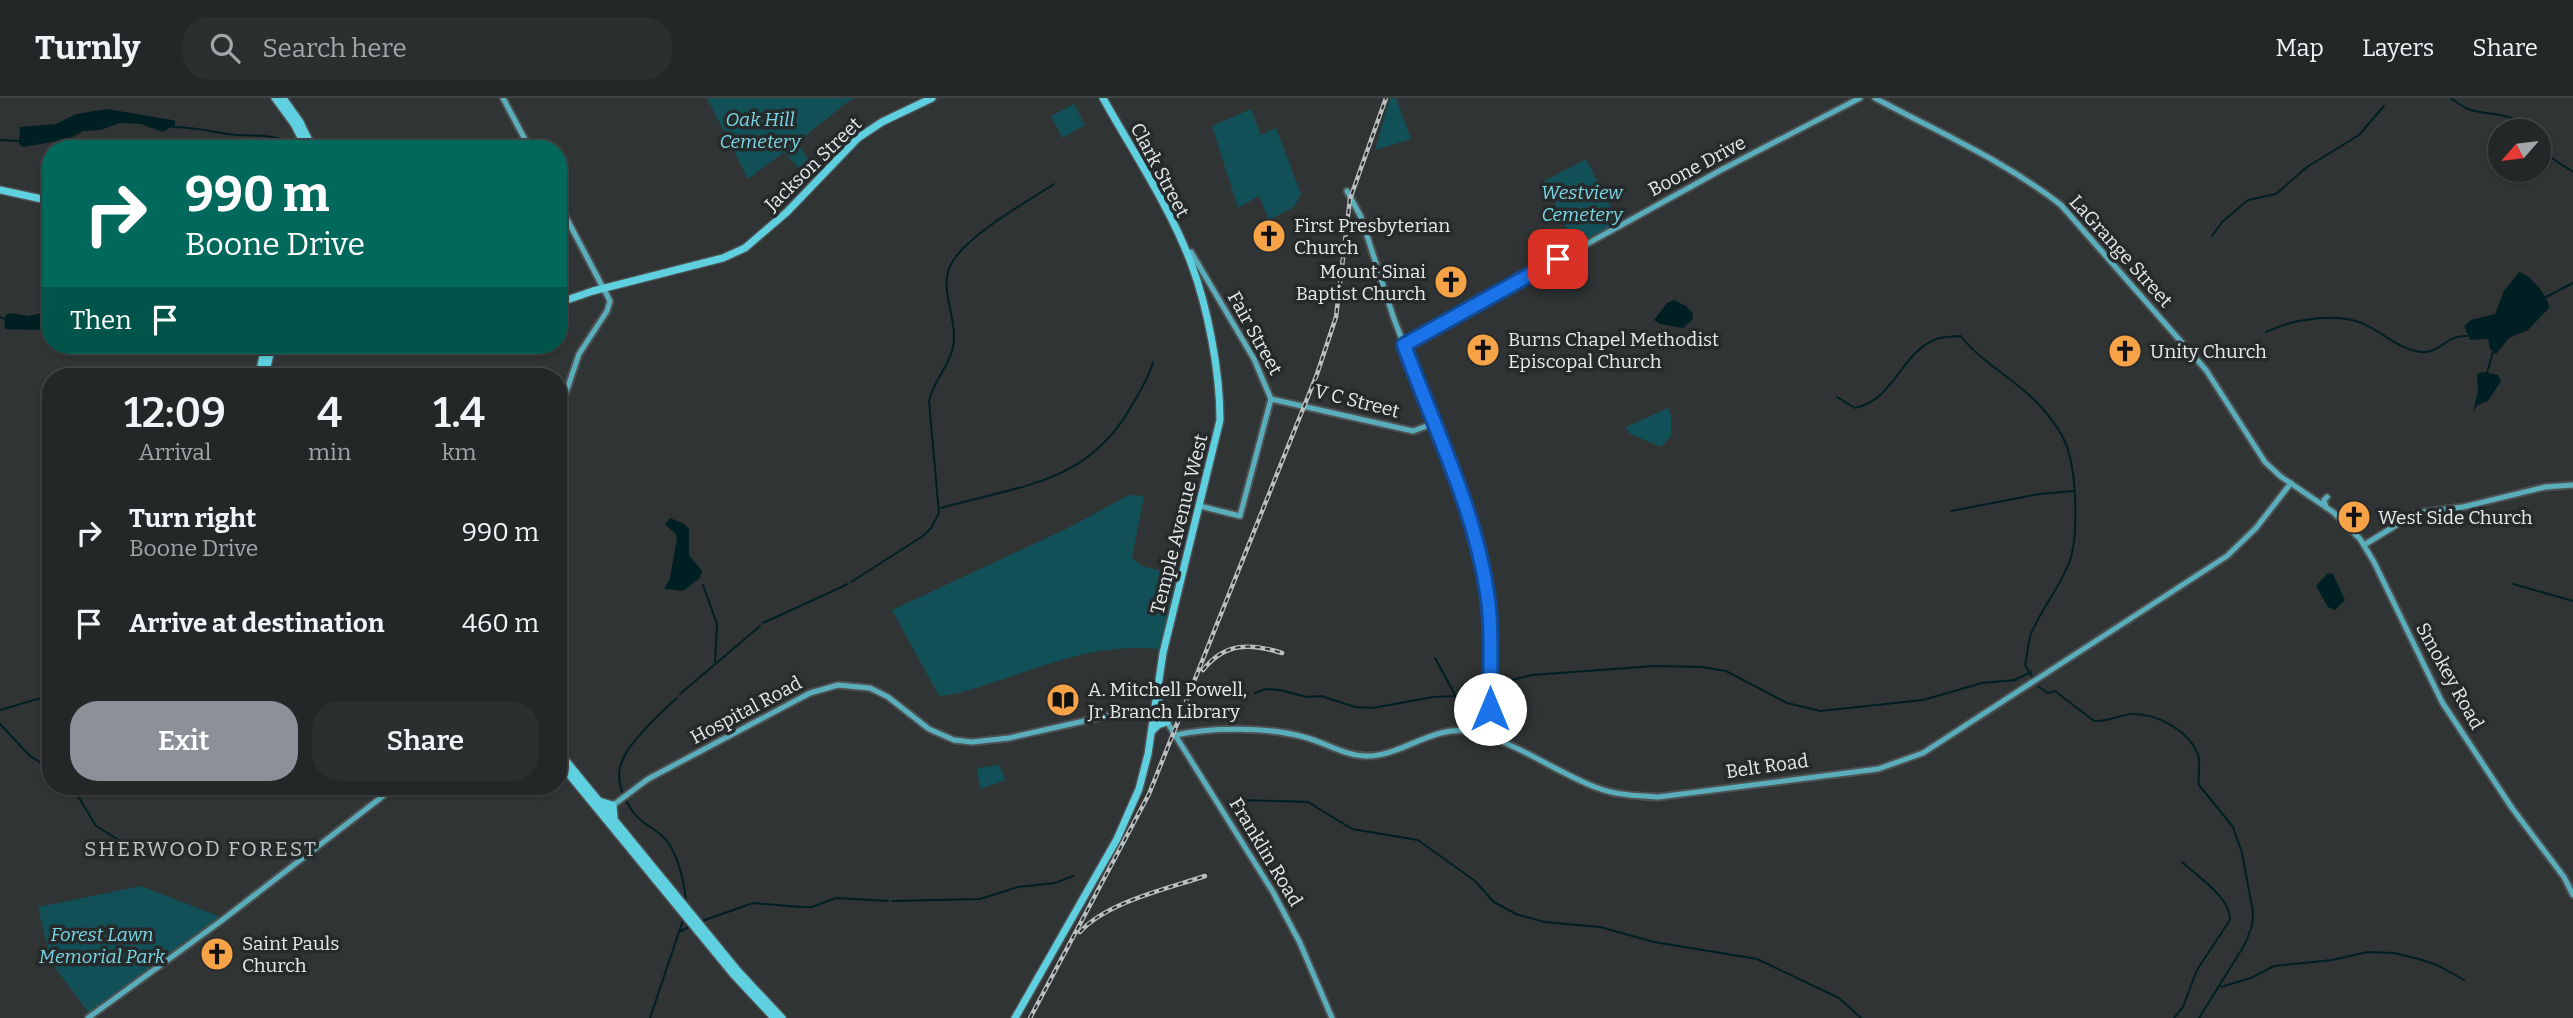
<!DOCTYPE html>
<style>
body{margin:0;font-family:Bitter,serif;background:#2c2f30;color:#f1f3f6;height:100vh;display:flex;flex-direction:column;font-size:26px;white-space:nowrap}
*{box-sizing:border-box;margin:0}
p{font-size:23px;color:#a3a5a8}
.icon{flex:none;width:38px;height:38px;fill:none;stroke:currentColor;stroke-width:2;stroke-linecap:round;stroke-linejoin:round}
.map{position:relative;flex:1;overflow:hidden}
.panel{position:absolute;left:42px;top:270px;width:525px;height:427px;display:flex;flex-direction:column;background:#242728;border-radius:28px;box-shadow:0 2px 5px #0004,0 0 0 2px #414445}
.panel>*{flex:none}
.banner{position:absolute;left:42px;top:42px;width:525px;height:214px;border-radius:28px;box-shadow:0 2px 5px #0004,0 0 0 2px #414445;background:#00695c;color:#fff;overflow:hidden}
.needle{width:46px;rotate:242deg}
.controls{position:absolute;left:2488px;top:21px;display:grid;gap:14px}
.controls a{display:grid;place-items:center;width:63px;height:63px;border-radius:50%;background:#242728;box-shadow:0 2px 5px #0004,0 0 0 2px #414445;font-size:35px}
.pin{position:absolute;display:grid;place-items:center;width:60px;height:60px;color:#fff;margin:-30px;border-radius:14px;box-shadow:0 4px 10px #0006}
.me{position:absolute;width:77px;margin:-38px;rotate:0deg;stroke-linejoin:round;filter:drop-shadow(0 0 5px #0008)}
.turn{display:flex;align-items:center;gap:24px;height:147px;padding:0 28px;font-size:32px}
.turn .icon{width:91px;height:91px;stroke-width:2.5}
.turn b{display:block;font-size:49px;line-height:60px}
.then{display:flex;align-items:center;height:66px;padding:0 28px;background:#0003;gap:14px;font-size:26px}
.eta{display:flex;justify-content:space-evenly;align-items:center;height:119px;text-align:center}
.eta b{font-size:42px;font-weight:600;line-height:49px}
.button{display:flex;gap:14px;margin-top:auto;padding:14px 28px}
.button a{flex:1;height:80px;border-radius:28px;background:#8c9099;color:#fff;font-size:28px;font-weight:600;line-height:80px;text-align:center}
.button a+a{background:#2c2f30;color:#f1f3f6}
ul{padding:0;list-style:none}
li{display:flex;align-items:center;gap:21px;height:91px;padding:0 28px}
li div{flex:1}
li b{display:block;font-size:26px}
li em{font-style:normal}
header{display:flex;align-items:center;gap:42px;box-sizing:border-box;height:98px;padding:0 35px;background:#242728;border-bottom:2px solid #414445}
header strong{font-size:33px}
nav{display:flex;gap:38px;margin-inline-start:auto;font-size:24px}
.search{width:490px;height:63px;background:#2c2f30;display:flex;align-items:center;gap:18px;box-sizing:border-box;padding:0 24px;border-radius:28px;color:#a3a5a8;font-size:26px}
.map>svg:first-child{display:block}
.green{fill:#125058}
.water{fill:#001f23}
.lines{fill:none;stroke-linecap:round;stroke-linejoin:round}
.stream{stroke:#001f23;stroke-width:2}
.secondary-casing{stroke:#4d5152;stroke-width:9}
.primary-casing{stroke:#4d5152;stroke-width:10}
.secondary{stroke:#5aaebb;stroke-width:5}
.primary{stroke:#5fd0e0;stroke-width:7}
.rail-casing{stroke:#bcbfc0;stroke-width:4.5}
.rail{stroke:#262a2b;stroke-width:2;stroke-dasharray:5;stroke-linecap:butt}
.route-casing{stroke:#114b97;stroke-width:18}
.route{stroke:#1a73e8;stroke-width:12}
.labels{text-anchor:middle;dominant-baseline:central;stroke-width:7;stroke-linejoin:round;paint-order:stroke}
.park-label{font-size:19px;font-style:italic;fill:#78d8e6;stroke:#262a2b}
.street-label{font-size:19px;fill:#e7eaeb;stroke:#262a2b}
.poi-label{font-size:19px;fill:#e7eaeb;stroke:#262a2b;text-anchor:start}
.neighbourhood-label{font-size:21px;letter-spacing:2px;fill:#bfc5c6;stroke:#262a2b}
</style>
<header>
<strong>Turnly</strong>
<div class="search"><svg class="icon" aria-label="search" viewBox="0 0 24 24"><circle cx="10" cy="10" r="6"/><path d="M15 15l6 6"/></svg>Search here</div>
<nav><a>Map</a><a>Layers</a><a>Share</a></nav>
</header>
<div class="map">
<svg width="2573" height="920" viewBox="0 0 2573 920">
<rect width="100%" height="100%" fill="#303435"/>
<g class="green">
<polygon points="707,0 853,0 797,44 809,63 822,74 812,84 784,54 748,81"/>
<polygon points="1390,0 1396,0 1411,41 1375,52"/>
<polygon points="1074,6 1085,27 1062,40 1051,18"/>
<polygon points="1251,11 1261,37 1276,30 1301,96 1294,109 1269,122 1259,98 1238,110 1212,28"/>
<polygon points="1586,61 1619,125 1576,149 1544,83"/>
<polygon points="1668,310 1671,317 1671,338 1661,349 1630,336 1626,329"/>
<path d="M1129,397L1144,398L1132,460L1142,468L1178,477L1159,551C1098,546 1058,563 1001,582C981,588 961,596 939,598L892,512L1066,431Z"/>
<polygon points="999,667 1006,682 980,691 977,670"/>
<polygon points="141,788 221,819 89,915 51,864 38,809"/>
</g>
<g class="water">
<polygon points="107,11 172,22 175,23 175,27 163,34 141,26 120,25 100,32 83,33 69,41 23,49 19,46 20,29 56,26 76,16"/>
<path d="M2519,174C2530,176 2549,199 2549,210L2528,232L2509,240L2496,256L2490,251L2488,241L2470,242L2464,228L2471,222L2495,216L2504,193Z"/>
<polygon points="1674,202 1686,208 1693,215 1692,222 1683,230 1660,226 1654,222 1667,205"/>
<polygon points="51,213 51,229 36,232 6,231 4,228 6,217 10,215 28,218"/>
<polygon points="2483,274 2498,277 2501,283 2488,303 2478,307 2473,314 2478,293 2477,276"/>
<polygon points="670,420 684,426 689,431 689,457 702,473 700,480 683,493 664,491 670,480 677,440 675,435 665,427"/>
<polygon points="2328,475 2333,476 2345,502 2335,512 2328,509 2316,488"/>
</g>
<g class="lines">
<g class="stream">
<path d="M2451,0C2458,5 2463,10 2471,12C2492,18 2516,14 2530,33"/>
<path d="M173,29C193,29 209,33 228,36C250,40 279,32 296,51"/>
<polyline points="0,42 19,43"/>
<polyline points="2539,47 2550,59 2573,74"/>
<polyline points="2212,138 2222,124 2248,102 2276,96 2307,69 2359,37 2384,8"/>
<polyline points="2546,199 2573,185"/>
<polyline points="0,219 6,221"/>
<path d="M2266,234C2294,221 2341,212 2370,229C2386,238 2405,254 2423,254C2440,255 2446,237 2467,238"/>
<polyline points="2487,275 2493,254"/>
<path d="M1837,299L1855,310C1894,302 1900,257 1934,242C1942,238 1953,239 1961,238C1983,267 2018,282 2041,309C2050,319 2060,332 2065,344C2077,371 2079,439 2069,465C2059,491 2041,511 2031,536C2027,546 2028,557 2025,567L2033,580"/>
<path d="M941,410C1019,387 1088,387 1132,307C1140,293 1149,280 1153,264"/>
<polyline points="1951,413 2039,396 2073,393"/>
<path d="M851,484L923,438L931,430L939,415L929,303C933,283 949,269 953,249C958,224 942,198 948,174C955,143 1027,104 1054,86"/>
<polyline points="2513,486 2573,503"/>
<polyline points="703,487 717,526 715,564"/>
<polyline points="763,525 848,486"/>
<polyline points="1435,560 1455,597"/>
<polyline points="1492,587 1532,577 1654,568 1701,569 1726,573 1787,605 1820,613 1923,602 1982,585 2015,582 2031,574"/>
<path d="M2039,589L2048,595L2055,593L2094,623C2108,624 2119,617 2132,616C2156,615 2187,632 2197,654C2202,664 2197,676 2199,687L2233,729L2242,755L2253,814L2252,828L2245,846L2199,920"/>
<polyline points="1255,595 1266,591 1280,592 1307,599 1321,598 1355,609 1372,610 1433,599 1455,598 1487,589"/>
<polyline points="680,596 760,528"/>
<path d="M677,600C666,609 656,620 646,630C619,659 608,678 633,714C643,728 661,732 669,746C679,762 684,784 686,802"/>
<polyline points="0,612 51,597"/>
<polyline points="0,626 30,658 51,671"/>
<polyline points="72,688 96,728 119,742"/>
<polyline points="1242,702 1308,704 1352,731 1418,742 1475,783 1494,804 1516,816 1544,824 1600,829 1654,844 1757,861 1839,900 1861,920"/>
<polyline points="892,803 980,801 1018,789 1055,785 1073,778"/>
<polyline points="702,823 753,805 801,809 812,809 836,800 888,803"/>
<polyline points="681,833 689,829"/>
<polyline points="2221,889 2251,880 2274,868 2332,862 2368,854 2394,855 2419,861 2437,867 2464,882"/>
<polyline points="650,920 683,822"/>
<path d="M2174,920L2183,909L2197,872L2230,822C2231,800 2198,779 2182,764"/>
</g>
<defs>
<g id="secondary">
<polyline points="503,0 530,51"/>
<path d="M1875,0C1938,34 2005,63 2061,107L2206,272L2265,364L2280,378L2333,414L2360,441L2374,464L2442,604L2512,710L2564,779L2573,797"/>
<polyline points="1347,93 1361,119 1394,221 1454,374 1480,462 1489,510 1491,639"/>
<polyline points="558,104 610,203 607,213 579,256 558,318"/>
<polyline points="1191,154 1254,261 1271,301 1240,418 1200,408"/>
<polyline points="1404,247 1721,72 1860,0"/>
<polyline points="1271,301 1413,333 1435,325"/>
<polyline points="2326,409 2324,402 2327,399"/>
<polyline points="2364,447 2416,415 2463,409 2545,389 2573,387"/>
<path d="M1176,637C1211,629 1268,629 1304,639C1324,644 1343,657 1365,658C1402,659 1434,625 1473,634C1516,644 1554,673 1595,689C1615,697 1637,698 1658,699L1878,671L1923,655L2227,458L2256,430L2291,385"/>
<polyline points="604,714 648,681 810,595 838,587 870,590 888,599 929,631 954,642 972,644 1009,640 1124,614 1142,615 1167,624 1273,794 1300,845 1332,920"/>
<polyline points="88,920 221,823 396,688"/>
</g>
<g id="primary">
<polyline points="275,0 294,26 307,51"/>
<polyline points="283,0 300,24 313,51"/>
<polyline points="0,92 51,103"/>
<polyline points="558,205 593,193 723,160 745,150 787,114 858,40 882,24 932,0"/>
<polyline points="259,278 265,247"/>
<polyline points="265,278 272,247"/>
<polyline points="1152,633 1158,627 1167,624 1158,601"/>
<polyline points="558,653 738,873 782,920"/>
<polyline points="558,663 733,876 774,920"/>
<polyline points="599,703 613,707 614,719"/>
<path d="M1015,920L1117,741L1139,691L1148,656L1163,555L1220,322C1220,274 1208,210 1191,165C1169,107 1133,54 1103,0"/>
</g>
</defs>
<use href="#secondary" class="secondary-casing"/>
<use href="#primary" class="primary-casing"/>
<use href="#secondary" class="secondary"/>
<use href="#primary" class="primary"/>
<defs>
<g id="rail">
<path d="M1203,572C1225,544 1251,545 1282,555"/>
<path d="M1080,834C1107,804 1167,791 1205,778"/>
<polyline points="1030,920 1149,696 1317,276 1336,219 1350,101 1386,0"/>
</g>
</defs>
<use href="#rail" class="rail-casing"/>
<use href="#rail" class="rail"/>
</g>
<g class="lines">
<defs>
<path id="route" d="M1490,611C1490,578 1492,543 1489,510C1479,418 1435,333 1404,247L1558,161"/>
</defs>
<use href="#route" class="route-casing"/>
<use href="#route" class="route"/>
</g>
<defs>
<symbol id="church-disc" viewBox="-11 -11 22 22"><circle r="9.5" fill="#f6a247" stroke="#262a2b"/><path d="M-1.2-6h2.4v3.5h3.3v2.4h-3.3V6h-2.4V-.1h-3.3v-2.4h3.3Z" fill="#111"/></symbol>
<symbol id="library-disc" viewBox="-11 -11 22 22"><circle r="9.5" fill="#f6a247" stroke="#262a2b"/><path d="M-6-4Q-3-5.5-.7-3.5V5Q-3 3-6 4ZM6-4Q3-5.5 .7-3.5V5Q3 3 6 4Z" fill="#111"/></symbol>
</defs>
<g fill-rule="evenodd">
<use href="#church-disc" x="1250" y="119" width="38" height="38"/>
<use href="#church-disc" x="1432" y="165" width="38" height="38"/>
<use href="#church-disc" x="1464" y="233" width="38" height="38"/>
<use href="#church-disc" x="2106" y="234" width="38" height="38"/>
<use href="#church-disc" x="2335" y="400" width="38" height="38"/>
<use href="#library-disc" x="1044" y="583" width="38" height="38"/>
<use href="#church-disc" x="198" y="837" width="38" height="38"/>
</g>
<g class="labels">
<g class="park-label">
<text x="760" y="21">Oak Hill<tspan x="760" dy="22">Cemetery</tspan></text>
<text x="1582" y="94">Westview<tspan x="1582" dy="22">Cemetery</tspan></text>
<text x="102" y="836">Forest Lawn<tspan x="102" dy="22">Memorial Park</tspan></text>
</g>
<g class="street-label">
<text transform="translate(813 66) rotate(-44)">Jackson Street</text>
<text transform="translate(1697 68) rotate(-28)">Boone Drive</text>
<text transform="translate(1160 72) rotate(62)">Clark Street</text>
<text transform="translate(2121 153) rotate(48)">LaGrange Street</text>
<text transform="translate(1255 235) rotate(61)">Fair Street</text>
<text transform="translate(1357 303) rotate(14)">V C Street</text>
<text transform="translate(1179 426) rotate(-76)">Temple Avenue West</text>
<text transform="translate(2450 578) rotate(61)">Smokey Road</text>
<text transform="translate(746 612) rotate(-28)">Hospital Road</text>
<text transform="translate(1767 668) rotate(-8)">Belt Road</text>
<text transform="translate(1266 754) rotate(59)">Franklin Road</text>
</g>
<g class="poi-label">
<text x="1294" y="127">First Presbyterian<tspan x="1294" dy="22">Church</tspan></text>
<text x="1426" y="173" text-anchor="end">Mount Sinai<tspan x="1426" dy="22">Baptist Church</tspan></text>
<text x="1508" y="241">Burns Chapel Methodist<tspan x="1508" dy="22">Episcopal Church</tspan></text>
<text x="2150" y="253">Unity Church</text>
<text x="2378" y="419">West Side Church</text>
<text x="1088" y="591">A. Mitchell Powell,<tspan x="1088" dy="22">Jr. Branch Library</tspan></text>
<text x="242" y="845">Saint Pauls<tspan x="242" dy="22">Church</tspan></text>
</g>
<g class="neighbourhood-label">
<text x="201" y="751">SHERWOOD FOREST</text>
</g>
</g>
</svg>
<div class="controls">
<a><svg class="needle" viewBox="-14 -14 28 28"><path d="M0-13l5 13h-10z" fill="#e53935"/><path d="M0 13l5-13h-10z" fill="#a3a5a8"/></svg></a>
</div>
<div class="pin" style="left:1558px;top:161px;background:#d93025"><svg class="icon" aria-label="arrive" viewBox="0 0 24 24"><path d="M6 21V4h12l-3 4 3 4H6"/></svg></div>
<svg class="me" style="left:1490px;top:611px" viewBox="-20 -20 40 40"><circle r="19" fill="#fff"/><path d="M0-13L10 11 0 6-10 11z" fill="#1a73e8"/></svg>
<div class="banner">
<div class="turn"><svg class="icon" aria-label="right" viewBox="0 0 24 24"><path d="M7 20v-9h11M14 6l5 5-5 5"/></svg><div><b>990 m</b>Boone Drive</div></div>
<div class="then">Then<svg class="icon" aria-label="arrive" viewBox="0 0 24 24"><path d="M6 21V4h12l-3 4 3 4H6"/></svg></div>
</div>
<section class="panel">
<div class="eta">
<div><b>12:09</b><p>Arrival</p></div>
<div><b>4</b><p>min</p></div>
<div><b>1.4</b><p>km</p></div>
</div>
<ul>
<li><svg class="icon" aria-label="right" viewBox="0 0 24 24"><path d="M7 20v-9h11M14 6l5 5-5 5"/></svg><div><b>Turn right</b><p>Boone Drive</p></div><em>990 m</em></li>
<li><svg class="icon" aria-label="arrive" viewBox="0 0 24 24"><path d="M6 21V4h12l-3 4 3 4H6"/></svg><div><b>Arrive at destination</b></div><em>460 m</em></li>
</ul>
<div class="button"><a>Exit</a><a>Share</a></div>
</section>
</div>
